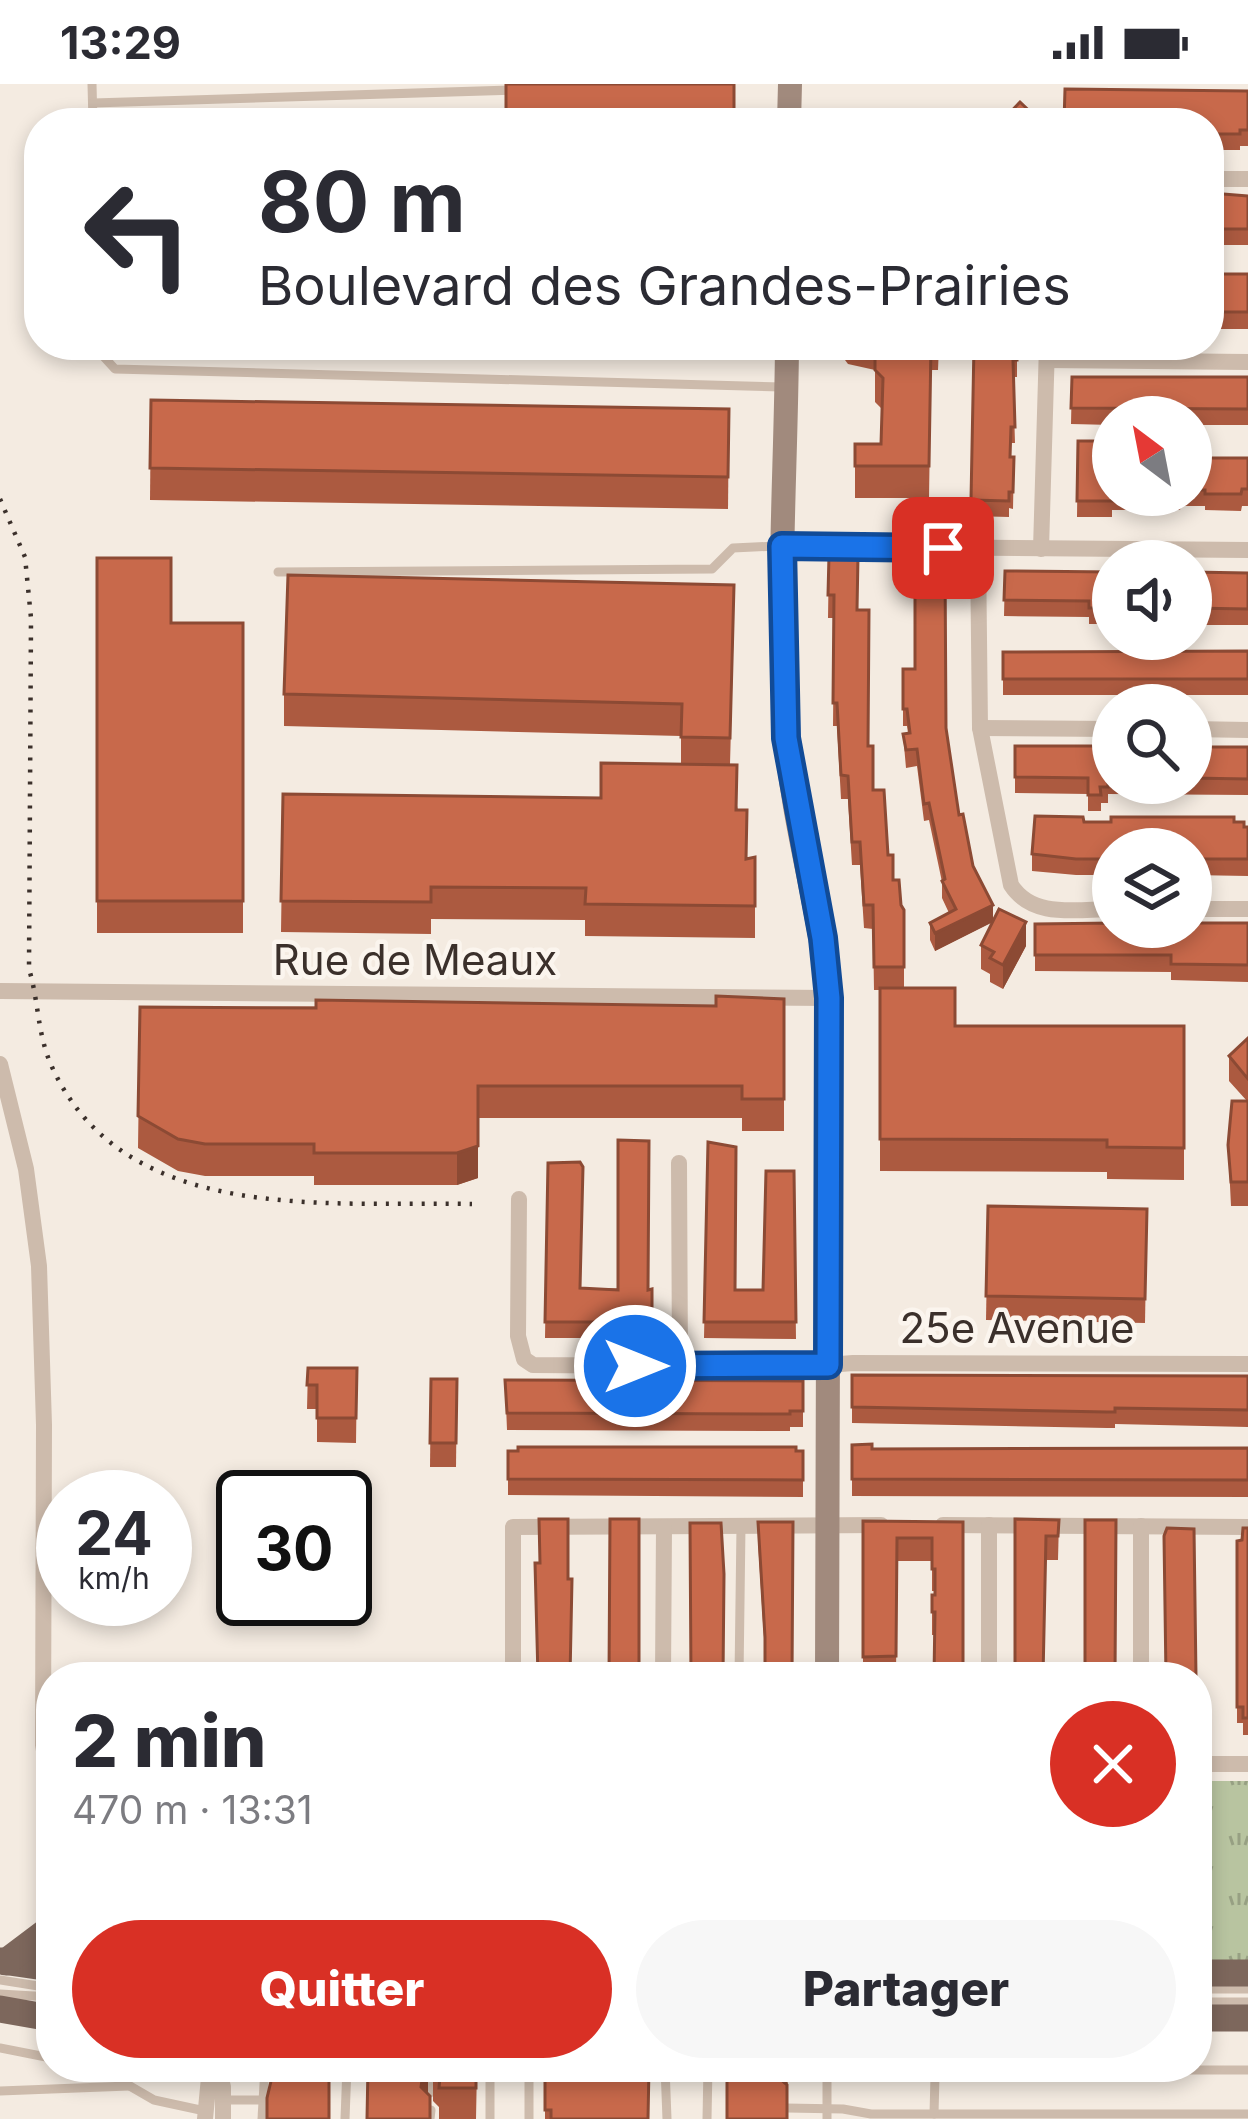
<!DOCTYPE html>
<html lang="fr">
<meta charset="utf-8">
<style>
body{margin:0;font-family:Inter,sans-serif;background:#f7f7f7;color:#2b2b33;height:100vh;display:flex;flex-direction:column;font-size:45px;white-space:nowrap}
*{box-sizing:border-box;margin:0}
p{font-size:39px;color:#7c7c81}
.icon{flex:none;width:66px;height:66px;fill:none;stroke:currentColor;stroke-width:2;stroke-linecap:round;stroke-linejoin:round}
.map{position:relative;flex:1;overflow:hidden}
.side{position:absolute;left:36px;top:1578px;width:1176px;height:420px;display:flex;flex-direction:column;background:#fff;border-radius:48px;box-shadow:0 6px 18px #0003}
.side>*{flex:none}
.hud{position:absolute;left:24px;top:24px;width:1200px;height:252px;border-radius:48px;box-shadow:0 6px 18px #0003;background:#fff;color:#2b2b33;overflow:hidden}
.needle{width:78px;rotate:328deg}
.fabs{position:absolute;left:1092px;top:312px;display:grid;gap:24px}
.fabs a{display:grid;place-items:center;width:120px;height:120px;border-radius:50%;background:#fff;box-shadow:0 6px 18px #0003;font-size:60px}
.speed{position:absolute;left:36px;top:1386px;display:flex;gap:24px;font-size:60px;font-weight:700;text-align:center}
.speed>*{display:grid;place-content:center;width:156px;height:156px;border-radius:50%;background:#fff;box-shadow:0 6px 18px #0003;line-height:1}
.speed small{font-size:30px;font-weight:400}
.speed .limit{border:6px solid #111;border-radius:18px;background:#fff;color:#111}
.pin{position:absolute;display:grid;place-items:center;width:102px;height:102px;color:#fff;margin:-51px;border-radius:24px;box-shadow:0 6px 18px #0006}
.me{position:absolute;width:132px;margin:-66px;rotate:90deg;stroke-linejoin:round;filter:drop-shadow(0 0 9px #0008)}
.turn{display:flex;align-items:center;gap:42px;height:252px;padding:0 36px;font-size:54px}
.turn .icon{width:156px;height:156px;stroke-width:2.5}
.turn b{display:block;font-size:84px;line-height:102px}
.round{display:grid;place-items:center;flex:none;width:126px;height:126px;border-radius:63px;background:#f7f7f7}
.head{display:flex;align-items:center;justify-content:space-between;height:204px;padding:0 36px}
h1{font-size:72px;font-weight:800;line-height:90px}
.action{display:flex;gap:24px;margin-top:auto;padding:24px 36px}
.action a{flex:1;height:138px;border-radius:72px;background:#d93025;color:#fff;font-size:48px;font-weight:800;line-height:138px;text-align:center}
.action a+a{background:#f7f7f7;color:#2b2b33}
.status{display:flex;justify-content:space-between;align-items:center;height:84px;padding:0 60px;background:#fff;direction:ltr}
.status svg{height:33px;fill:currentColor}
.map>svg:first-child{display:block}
.park{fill:url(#park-tufts)}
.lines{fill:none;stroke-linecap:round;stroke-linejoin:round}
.lane{stroke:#cdbbac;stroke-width:9}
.street{stroke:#cdbbac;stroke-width:16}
.secondary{stroke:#a18a7d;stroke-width:24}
.primary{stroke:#7d675c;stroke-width:27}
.rail{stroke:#3b302b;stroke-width:4.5;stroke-dasharray:3 9;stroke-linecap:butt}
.wall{fill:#ac5a40}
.shaded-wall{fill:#8c4a34}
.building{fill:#c8694b;stroke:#8c4a34;stroke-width:3}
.route-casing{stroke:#114b97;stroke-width:30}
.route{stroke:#1a73e8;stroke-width:21}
.labels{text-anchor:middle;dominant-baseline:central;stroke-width:9;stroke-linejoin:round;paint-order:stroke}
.street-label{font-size:42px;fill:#3b302b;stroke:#fbf5ee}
</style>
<div class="status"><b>13:29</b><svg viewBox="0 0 49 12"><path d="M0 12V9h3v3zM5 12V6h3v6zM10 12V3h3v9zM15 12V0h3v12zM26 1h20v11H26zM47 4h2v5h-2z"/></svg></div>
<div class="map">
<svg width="1248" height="2035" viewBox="0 0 1248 2035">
<defs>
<pattern id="park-tufts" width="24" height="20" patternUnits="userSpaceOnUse" patternTransform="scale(3)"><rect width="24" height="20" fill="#b8c4a0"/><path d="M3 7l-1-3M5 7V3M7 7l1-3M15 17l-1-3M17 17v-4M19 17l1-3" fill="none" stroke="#97a083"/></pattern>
</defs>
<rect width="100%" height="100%" fill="#f4ebe1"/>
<rect class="park" x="1197" y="1697" width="51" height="179"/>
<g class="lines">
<g class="lane">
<polyline points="92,0 93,39"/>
<polyline points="93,19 514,6"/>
<polyline points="93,261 115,285 781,303"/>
<polyline points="278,488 712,485 733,464 777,462"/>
<polyline points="739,1593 741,1442"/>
<polyline points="0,1896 51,1904"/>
<polyline points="1197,1905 1248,1905"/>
<polyline points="0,1910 51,1913"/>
<polyline points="1197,1918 1248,1918"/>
<polyline points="0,1964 51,1974"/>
<polyline points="97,1983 154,2016 205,2027"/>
<polyline points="665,1983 667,2035"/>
<polyline points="0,2007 129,2002"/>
<polyline points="430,2009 431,1983"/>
<polyline points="223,2016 262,2016"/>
<polyline points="787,2024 843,2025 871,2030 1248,2030"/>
<polyline points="934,2030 935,1992 940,1986 1248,1986"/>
<polyline points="262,2035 265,1983"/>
<polyline points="345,2035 347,1983"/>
<polyline points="430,2035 431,2026"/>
<polyline points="490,2035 490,1983"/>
<polyline points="529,2035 529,1983"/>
<polyline points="707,2035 708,1983"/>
<polyline points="827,2035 827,1983"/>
</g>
<g class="street">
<polyline points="1209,95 1248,95"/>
<polyline points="1047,276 1248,278"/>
<polyline points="782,462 1248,466"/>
<path d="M978,465L980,644L1011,801C1033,835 1076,825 1113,825"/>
<polyline points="1041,465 1047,261"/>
<polyline points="980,644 1113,645"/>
<polyline points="1191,645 1248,646"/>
<polyline points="1191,825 1248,825"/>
<polyline points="0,907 829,914"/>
<polyline points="0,980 26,1085 39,1182 44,1341 43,1661 51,1707"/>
<polyline points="679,1079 680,1282"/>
<polyline points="519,1115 518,1252 524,1275 533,1281 803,1283 853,1279 1248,1280"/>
<polyline points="943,1441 1248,1443"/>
<polyline points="513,1593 513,1443 881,1441"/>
<polyline points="663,1593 664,1443"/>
<polyline points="989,1593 989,1441"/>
<polyline points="1141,1593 1141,1442"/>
<polyline points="1197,1680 1248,1680"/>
<polyline points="218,1983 223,2003 223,2035"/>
<polyline points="205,2035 210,1983"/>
</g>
<g class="secondary">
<polyline points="789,39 790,0"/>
<path d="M787,261C786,391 776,523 786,653C793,741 820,826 829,914L827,1593"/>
</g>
<g class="primary">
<polyline points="2,1877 51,1884"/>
<polyline points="6,1878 51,1844"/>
<polyline points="1197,1889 1248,1889"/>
<polyline points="0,1925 51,1934"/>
<polyline points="1197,1934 1248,1934"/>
</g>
<path class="rail" d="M0,415L25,473L31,534L29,885C39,918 37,950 52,983C125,1142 327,1117 472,1120"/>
</g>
<g class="wall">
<polygon points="1248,7 1248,62 1240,62 1240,66 1209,66 1209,39"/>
<rect x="1209" y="112" width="39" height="49"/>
<rect x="1209" y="190" width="39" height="55"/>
<rect x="682" y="261" width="53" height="12"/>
<polygon points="836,261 939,261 938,286 931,286 929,414 855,414 855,360 881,360 882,325 875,318 875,286 848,280 836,264"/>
<polygon points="974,261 1017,261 1017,293 1013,293 1015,359 1011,359 1011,373 1014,373 1013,425 1009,424 1009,433 971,432"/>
<polygon points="1072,293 1248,293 1248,341 1191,341 1191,333 1113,333 1113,341 1071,340"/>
<polygon points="151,316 729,325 728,425 150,416"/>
<polygon points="1078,357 1113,411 1191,411 1191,374 1248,374 1248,422 1242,422 1241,427 1205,426 1205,422 1181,422 1180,426 1112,426 1112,433 1077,433"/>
<polygon points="829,471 868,662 873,706 893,796 901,821 904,826 904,904 955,942 1184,942 1184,1096 1107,1095 1107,1088 880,1087 880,906 874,906 873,845 864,844 860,781 852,781 848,715 841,715 837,642 833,642 834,534 828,534"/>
<polygon points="97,474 171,539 243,539 243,849 97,849"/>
<polygon points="1005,487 1113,488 1113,540 1089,540 1089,533 1004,532"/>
<polygon points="1191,488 1248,489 1248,541 1191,541"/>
<polygon points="734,533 730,680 746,775 755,773 755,854 585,852 585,836 431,835 431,850 281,848 283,710 601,714 681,680 681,652 284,642 284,610"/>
<polygon points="1248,567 1248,611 1003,611 1003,568"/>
<polygon points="903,585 946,644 959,731 973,782 993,838 1026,862 1003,905 990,898 990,890 981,885 981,861 992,838 935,867 930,856 930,839 949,829 942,814 942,798 929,736 924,737 917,682 906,684 903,650 908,649 907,642 903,642"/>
<polygon points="1015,662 1113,662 1113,699 1191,699 1191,663 1248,663 1248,711 1108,710 1108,719 1101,719 1101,727 1088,727 1088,710 1015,709"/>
<polygon points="1084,738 1234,738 1248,743 1248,792 1191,791 1191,765 1113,765 1113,791 1076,791 1032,787 1032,770"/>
<polygon points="1248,839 1248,898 1171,896 1171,888 1035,887 1035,840"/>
<polygon points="784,915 784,1047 742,1047 742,1034 478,1034 478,1094 457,1101 314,1101 314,1092 205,1092 178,1087 138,1064 140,923 716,922"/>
<polygon points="1248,954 1248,1122 1231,1122 1228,1061 1247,1017 1229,997 1229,972"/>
<polygon points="708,1058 735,1206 763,1206 794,1087 796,1255 704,1254"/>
<polygon points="548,1079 580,1204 652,1205 652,1254 545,1254"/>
<polygon points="988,1122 1147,1125 1145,1239 986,1236"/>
<polygon points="308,1284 357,1284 356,1359 317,1358 317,1325 307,1325"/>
<polygon points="852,1291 1248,1292 1248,1343 1115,1340 1115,1344 1107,1344 852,1339"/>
<polygon points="431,1295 457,1295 456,1383 430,1383"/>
<polygon points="505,1296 803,1297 803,1343 790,1343 790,1347 507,1346"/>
<polygon points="852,1361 872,1365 1248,1364 1248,1413 852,1412"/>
<polygon points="508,1367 803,1367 803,1413 508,1411"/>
<polygon points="1015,1435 1059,1436 1058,1476 1046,1476"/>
<polygon points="863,1437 963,1438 935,1551 932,1551 932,1528 935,1507 932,1507 932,1477 897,1477 896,1593 863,1593"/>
<polygon points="758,1438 793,1438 765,1571 758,1458"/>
<polygon points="1248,1444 1248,1651 1243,1651 1243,1639 1237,1639 1237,1457 1242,1456"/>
<polygon points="477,1983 476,2035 439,2035 439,2023 433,2017 433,1985"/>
<polygon points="545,1983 649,2035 545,2035"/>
</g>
<g class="shaded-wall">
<polygon points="993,821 993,838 935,867 935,849"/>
<polygon points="1026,838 1026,862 1003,905 1003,881"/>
<polygon points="478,1062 478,1094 457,1101 457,1069"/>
<polygon points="788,1983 787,2035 778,1993 780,1986"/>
<polygon points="428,1986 428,2018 421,2003 423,1990"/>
</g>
<g class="building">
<polygon points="506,0 734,0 734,39 106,39 106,36 506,34"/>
<polygon points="1065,5 1248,7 1248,46 1240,46 1240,50 1209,50 1209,39 1064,39"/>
<polygon points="1020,18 1042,39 1000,39"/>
<polygon points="1211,109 1248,112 1248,145 1209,145"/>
<rect x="1209" y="190" width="39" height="38"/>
<polygon points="875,261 931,261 929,382 855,382 855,360 881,360 883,294 875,286"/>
<polygon points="974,261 1017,261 1017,276 1013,276 1015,343 1011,343 1010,373 1014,373 1013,408 1009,408 1009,417 971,416"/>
<polygon points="1072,293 1248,293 1248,325 1071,324"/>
<polygon points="151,316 729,325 728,393 150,384"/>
<polygon points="1078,357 1113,357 1112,417 1077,417"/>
<polygon points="1191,374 1248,374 1248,405 1242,405 1241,410 1205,410 1205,406 1191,406"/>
<polygon points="829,471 858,472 857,526 869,526 868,662 873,662 873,706 884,706 888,771 893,771 893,796 899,796 901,821 904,826 904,883 874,883 873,821 864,821 860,758 852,758 848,692 841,691 837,619 833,619 834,511 828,511"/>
<polygon points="97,474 171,474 171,539 243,539 243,817 97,817"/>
<polygon points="915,478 945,478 946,644 959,731 963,730 973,782 993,821 935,849 930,839 956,825 942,797 945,795 929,719 924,720 917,665 906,666 903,650 910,649 907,625 903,625 903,585 915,585"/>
<polygon points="1005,487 1113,488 1113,524 1089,524 1089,517 1004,516"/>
<polygon points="1191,488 1248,489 1248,525 1191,524"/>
<polygon points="288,491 734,501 730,654 681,653 682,620 284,610"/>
<polygon points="1248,567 1248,595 1003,595 1003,568"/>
<polygon points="1015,662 1113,662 1113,694 1108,694 1108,703 1100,703 1101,711 1088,711 1088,694 1015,693"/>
<polygon points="1191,663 1248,663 1248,695 1191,694"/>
<polygon points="601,679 737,681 736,726 747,726 746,775 755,773 755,822 585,820 586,804 431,803 431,818 281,817 283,710 601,714"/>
<polygon points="1035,732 1083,733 1084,738 1111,738 1111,733 1234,733 1234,738 1244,738 1244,743 1248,743 1248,775 1191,775 1191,765 1113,765 1113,775 1076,775 1032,770"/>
<polygon points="999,825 1026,838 1003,881 990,874 994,868 981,861"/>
<polygon points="1113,839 1113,843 1191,843 1191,839 1248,839 1248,881 1171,880 1171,871 1035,871 1035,840"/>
<polygon points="880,904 955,904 955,942 1184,942 1184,1064 1107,1063 1107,1056 880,1055"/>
<polygon points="716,912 784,915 784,1015 742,1015 742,1002 478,1002 478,1062 457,1069 314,1069 314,1060 205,1060 178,1055 138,1032 140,923 316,924 316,916 716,922"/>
<polygon points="1248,954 1248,995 1229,972"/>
<polygon points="1232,1017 1248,1017 1248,1098 1231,1098 1228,1061"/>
<polygon points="618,1056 649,1057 648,1206 652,1205 652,1238 545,1238 548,1079 580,1078 583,1083 580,1204 618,1206"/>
<polygon points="708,1058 736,1063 735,1206 763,1206 766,1087 794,1087 796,1238 704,1238"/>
<polygon points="988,1122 1147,1125 1145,1215 986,1212"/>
<polygon points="308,1284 357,1284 356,1334 317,1334 317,1301 307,1301"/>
<polygon points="852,1291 1248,1292 1248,1326 1115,1324 1115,1328 1107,1328 852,1323"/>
<polygon points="431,1295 457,1295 456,1359 430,1359"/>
<polygon points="505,1296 803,1297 803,1327 790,1327 790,1330 507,1329"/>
<polygon points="872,1360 872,1365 1248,1364 1248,1396 852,1395 852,1361"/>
<polygon points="518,1363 796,1363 796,1367 803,1367 803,1396 508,1395 508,1367 518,1367"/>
<polygon points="539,1435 568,1435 568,1495 572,1495 570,1593 538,1593 535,1479 540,1479"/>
<polygon points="610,1435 639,1435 639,1593 609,1593"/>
<polygon points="1015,1435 1059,1436 1058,1452 1046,1452 1043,1593 1015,1593"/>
<polygon points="1085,1436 1116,1436 1115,1593 1085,1593"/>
<polygon points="863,1437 963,1438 963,1593 934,1593 935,1528 932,1528 932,1511 935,1511 935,1485 932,1485 932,1454 897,1454 896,1572 863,1573"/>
<polygon points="758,1438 793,1438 792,1593 765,1593 765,1553"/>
<polygon points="690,1439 721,1439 724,1490 723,1593 691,1593"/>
<polygon points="1167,1444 1194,1445 1196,1593 1166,1593 1164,1452"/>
<polygon points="1243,1444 1248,1444 1248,1634 1243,1634 1243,1623 1237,1623 1237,1457 1242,1456"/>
<polygon points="284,1983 329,1983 329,2035 267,2035 267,2014 272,1993 284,1993"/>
<polygon points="368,1983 425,1983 428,1986 423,1990 421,2003 430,2012 430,2035 367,2035"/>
<polygon points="435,1983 476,1983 476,2004 439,2004 440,1992 433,1985"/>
<polygon points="545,1983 649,1983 648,2035 551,2035 551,2026 545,2026"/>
<polygon points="727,1983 787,1983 780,1986 778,1993 787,2001 787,2035 727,2035"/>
</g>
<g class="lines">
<defs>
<polyline id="route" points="635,1282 828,1281 829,914 823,854 786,654 782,462 943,464"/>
</defs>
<use href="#route" class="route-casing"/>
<use href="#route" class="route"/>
</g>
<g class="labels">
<g class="street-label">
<text x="415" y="875">Rue de Meaux</text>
<text x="1017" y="1243">25e Avenue</text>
</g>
</g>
</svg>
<div class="fabs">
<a><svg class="needle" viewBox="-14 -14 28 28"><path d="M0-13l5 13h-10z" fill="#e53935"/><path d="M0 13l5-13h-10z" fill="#7c7c81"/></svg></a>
<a><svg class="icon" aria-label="sound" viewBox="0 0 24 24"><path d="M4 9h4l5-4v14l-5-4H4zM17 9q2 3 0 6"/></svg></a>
<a><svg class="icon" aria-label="search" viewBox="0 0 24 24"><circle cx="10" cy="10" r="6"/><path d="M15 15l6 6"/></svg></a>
<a><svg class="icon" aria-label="layers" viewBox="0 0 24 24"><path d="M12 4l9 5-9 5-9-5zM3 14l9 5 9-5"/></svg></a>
</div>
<div class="speed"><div>24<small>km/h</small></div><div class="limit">30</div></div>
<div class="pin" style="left:943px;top:464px;background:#d93025"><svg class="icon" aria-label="arrive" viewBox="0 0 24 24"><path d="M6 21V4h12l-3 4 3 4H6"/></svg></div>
<svg class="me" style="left:635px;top:1282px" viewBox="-20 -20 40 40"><circle r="17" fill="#1a73e8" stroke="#fff" stroke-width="3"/><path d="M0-11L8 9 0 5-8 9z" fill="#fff"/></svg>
<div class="hud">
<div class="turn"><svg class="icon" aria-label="left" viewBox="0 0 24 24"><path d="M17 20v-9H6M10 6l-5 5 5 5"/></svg><div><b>80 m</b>Boulevard des Grandes-Prairies</div></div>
</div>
<section class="side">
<div class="head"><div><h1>2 min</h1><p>470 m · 13:31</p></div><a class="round" style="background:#d93025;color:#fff"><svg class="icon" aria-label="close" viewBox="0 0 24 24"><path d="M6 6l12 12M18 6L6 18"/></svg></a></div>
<div class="action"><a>Quitter</a><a>Partager</a></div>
</section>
</div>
